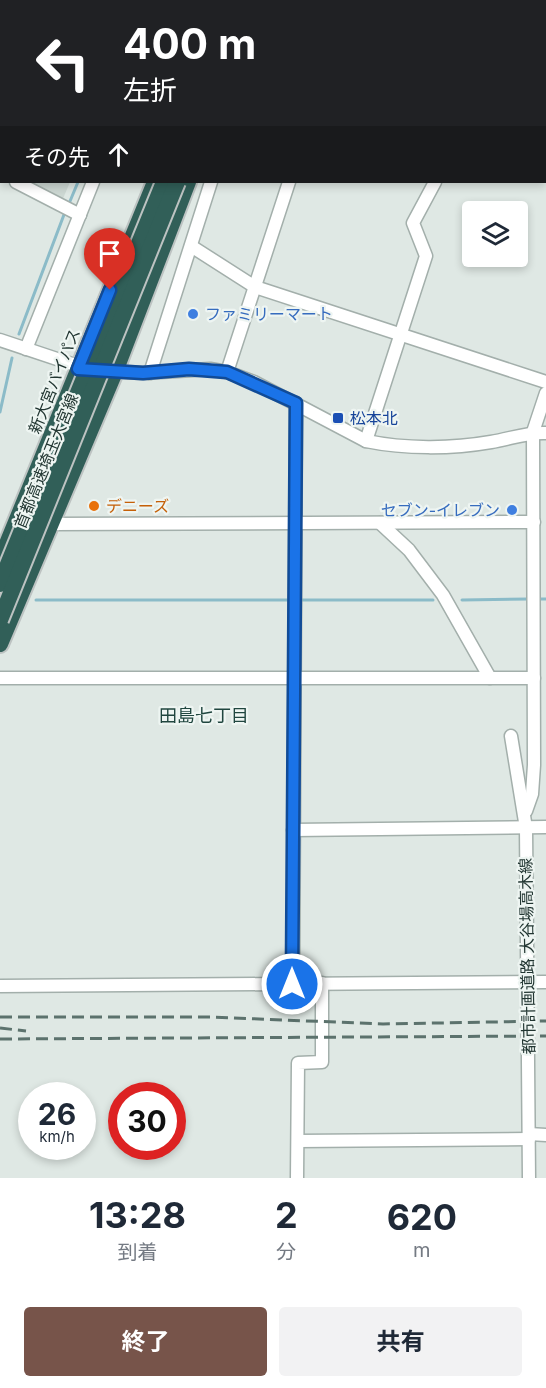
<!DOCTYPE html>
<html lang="ja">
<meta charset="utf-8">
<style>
body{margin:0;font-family:Inter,"Noto Sans JP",sans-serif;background:#f2f2f3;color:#1f2937;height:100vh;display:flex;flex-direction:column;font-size:22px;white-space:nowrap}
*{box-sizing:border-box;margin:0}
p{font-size:20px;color:#747a83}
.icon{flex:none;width:33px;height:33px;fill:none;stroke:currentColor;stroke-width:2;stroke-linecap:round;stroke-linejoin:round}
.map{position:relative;height:1178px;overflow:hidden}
.sheet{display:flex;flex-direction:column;background:#fff;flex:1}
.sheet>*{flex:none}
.guide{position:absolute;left:0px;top:0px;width:546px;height:183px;box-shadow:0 3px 9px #0003;background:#202124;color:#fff;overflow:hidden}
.fabs{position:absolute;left:462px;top:201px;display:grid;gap:12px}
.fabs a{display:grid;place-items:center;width:66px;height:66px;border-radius:6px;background:#fff;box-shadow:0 3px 9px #0003;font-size:30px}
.speed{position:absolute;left:18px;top:1082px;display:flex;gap:12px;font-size:30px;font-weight:700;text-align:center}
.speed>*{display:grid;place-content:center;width:78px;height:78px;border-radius:50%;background:#fff;box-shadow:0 3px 9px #0003;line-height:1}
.speed small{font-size:15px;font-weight:400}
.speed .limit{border:9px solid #d22;background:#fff;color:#111}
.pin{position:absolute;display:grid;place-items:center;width:51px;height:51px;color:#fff;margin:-62px -26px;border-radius:50% 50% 50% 0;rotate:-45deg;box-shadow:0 0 6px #0007}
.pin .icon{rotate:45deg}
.me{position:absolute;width:66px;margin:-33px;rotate:0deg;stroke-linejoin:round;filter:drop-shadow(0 0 4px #0008)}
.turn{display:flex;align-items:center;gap:21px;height:126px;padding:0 24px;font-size:27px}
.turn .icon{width:78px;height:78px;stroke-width:2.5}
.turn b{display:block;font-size:42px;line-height:51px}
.then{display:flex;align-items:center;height:57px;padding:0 24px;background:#0003;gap:12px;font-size:22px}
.eta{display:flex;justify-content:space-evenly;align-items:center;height:102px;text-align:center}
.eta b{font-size:36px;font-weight:700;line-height:42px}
.cta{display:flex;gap:12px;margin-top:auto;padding:12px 24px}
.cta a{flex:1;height:69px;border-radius:6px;background:#77544a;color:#fff;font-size:24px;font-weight:700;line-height:69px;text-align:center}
.cta a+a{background:#f2f2f3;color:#1f2937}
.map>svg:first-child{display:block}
.built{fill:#cdd8d3}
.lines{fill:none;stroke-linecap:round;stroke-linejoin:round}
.stream{stroke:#8bbbc8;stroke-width:3}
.minor-casing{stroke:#a3afab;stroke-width:15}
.highway-casing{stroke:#bdc3c2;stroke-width:20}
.minor{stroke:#fff;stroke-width:12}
.highway{stroke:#315f58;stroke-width:16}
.rail{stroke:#5c726d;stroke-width:3;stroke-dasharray:12 6;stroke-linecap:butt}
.highway-bridge-casing{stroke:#bdc3c2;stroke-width:20;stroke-linecap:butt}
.highway-bridge{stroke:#315f58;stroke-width:16}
.route-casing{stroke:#114b97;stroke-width:15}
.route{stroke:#1a73e8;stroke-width:10}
.shop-dot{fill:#3f7fe0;stroke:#eef5f2;stroke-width:2}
.transit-dot{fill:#1a4fb4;stroke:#eef5f2;stroke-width:2}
.food-dot{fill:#e8710a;stroke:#eef5f2;stroke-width:2}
.labels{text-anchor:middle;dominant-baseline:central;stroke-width:4.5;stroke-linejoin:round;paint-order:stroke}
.shop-label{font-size:16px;fill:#366cbe;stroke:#eef5f2;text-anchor:start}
.street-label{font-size:16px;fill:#223632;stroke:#eef5f2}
.transit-label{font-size:16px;fill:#164399;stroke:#eef5f2;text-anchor:start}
.food-label{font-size:16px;fill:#c56008;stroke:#eef5f2;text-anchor:start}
.neighbourhood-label{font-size:18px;fill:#20463f;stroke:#eef5f2}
</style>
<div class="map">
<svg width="546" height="1178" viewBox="0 0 546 1178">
<rect width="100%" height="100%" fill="#dfe8e4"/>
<g class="built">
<polygon points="0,0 137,0 2,2 1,169"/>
<polygon points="26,182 70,182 62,201"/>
</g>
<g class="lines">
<g class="stream">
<polyline points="142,2 143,0"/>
<polyline points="68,206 78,182"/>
<polyline points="19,334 65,212"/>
<polyline points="0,412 12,358"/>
<polyline points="536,599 546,599"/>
<polyline points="36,600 293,600"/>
<polyline points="300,600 433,600"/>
<polyline points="462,600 529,599"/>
</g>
<defs>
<g id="minor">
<polyline points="164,2 165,0"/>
<polyline points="268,2 268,0"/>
<polyline points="325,2 325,0"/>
<polyline points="510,2 510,0"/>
<polyline points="544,126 546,126"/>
<polyline points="0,173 2,173"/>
<polyline points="16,182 80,215"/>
<polyline points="191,246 255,287 546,382"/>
<polyline points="0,340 87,369"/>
<polyline points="26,349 93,182"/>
<path d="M107,371L143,373L210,369L227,372L254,382L366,441C405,449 451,449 491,442C510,439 527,432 546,433"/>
<polyline points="227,372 289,182"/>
<polyline points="150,373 211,182"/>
<polyline points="366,441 426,256 413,223 435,182"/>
<polyline points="380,523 409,550 443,595 490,678"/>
<polyline points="52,524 534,522"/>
<polyline points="0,678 534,678"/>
<polyline points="511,736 526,828 529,1178"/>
<polyline points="526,811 532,794 534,765 533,432 546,393"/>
<polyline points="293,830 546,827"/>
<polyline points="293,984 296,403"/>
<polyline points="0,986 546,982"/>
<polyline points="529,1134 546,1135"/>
<polyline points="298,1141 529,1139"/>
<polyline points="297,1178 298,1063 322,1062 322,983"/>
</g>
<g id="highway">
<polyline points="216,2 216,0"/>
<polyline points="240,2 241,0"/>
<polyline points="0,561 155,182"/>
<polyline points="0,644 115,372 188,182"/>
</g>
</defs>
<use href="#minor" class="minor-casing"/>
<use href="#highway" class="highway-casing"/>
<use href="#minor" class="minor"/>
<use href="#highway" class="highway"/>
<g class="rail">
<polyline points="0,1017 210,1017 383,1024 546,1021"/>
<polyline points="0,1028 26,1031"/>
<polyline points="0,1039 546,1036"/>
</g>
<defs>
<g id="highway-bridge">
<polyline points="0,584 164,182"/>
<polyline points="0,620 177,182"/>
</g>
</defs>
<use href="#highway-bridge" class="highway-bridge-casing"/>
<use href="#highway-bridge" class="highway-bridge"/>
</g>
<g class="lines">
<defs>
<polyline id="route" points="110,290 78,369 143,373 189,369 227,372 296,403 292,984"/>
</defs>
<use href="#route" class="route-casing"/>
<use href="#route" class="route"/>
</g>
<g class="shop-dot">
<circle cx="193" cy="314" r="6"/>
<circle cx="512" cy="510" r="6"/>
</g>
<rect class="transit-dot" x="332" y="412" width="12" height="12" rx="3"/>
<circle class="food-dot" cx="94" cy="506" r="6"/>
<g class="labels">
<g class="shop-label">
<text x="205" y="314">ファミリーマート</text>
<text x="500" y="510" text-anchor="end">セブン-イレブン</text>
</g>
<g class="street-label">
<text transform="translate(54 381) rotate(-68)">新大宮バイパス</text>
<text transform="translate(46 461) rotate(-68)">首都高速埼玉大宮線</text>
<text transform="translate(527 956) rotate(-91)">都市計画道路 大谷場高木線</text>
</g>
<g class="transit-label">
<text x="350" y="418">松本北</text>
</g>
<g class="food-label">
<text x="106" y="506">デニーズ</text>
</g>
<g class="neighbourhood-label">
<text x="204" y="715">田島七丁目</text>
</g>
</g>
</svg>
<div class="fabs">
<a><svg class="icon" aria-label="layers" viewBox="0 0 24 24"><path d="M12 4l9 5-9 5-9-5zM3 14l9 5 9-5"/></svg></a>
</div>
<div class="speed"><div>26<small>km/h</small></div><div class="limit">30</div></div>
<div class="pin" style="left:110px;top:290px;background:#d93025"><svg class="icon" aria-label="arrive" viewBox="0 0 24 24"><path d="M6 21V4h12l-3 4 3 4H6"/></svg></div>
<svg class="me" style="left:292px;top:984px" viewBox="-20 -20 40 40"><circle r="17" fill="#1a73e8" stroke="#fff" stroke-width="3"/><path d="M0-11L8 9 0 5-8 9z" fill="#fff"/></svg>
<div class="guide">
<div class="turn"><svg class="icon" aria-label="left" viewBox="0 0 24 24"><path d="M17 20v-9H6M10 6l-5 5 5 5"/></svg><div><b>400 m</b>左折</div></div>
<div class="then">その先<svg class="icon" aria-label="ahead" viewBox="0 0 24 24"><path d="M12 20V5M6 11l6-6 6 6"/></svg></div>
</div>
</div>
<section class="sheet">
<div class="eta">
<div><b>13:28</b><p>到着</p></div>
<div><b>2</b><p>分</p></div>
<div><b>620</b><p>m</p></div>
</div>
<div class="cta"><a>終了</a><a>共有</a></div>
</section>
